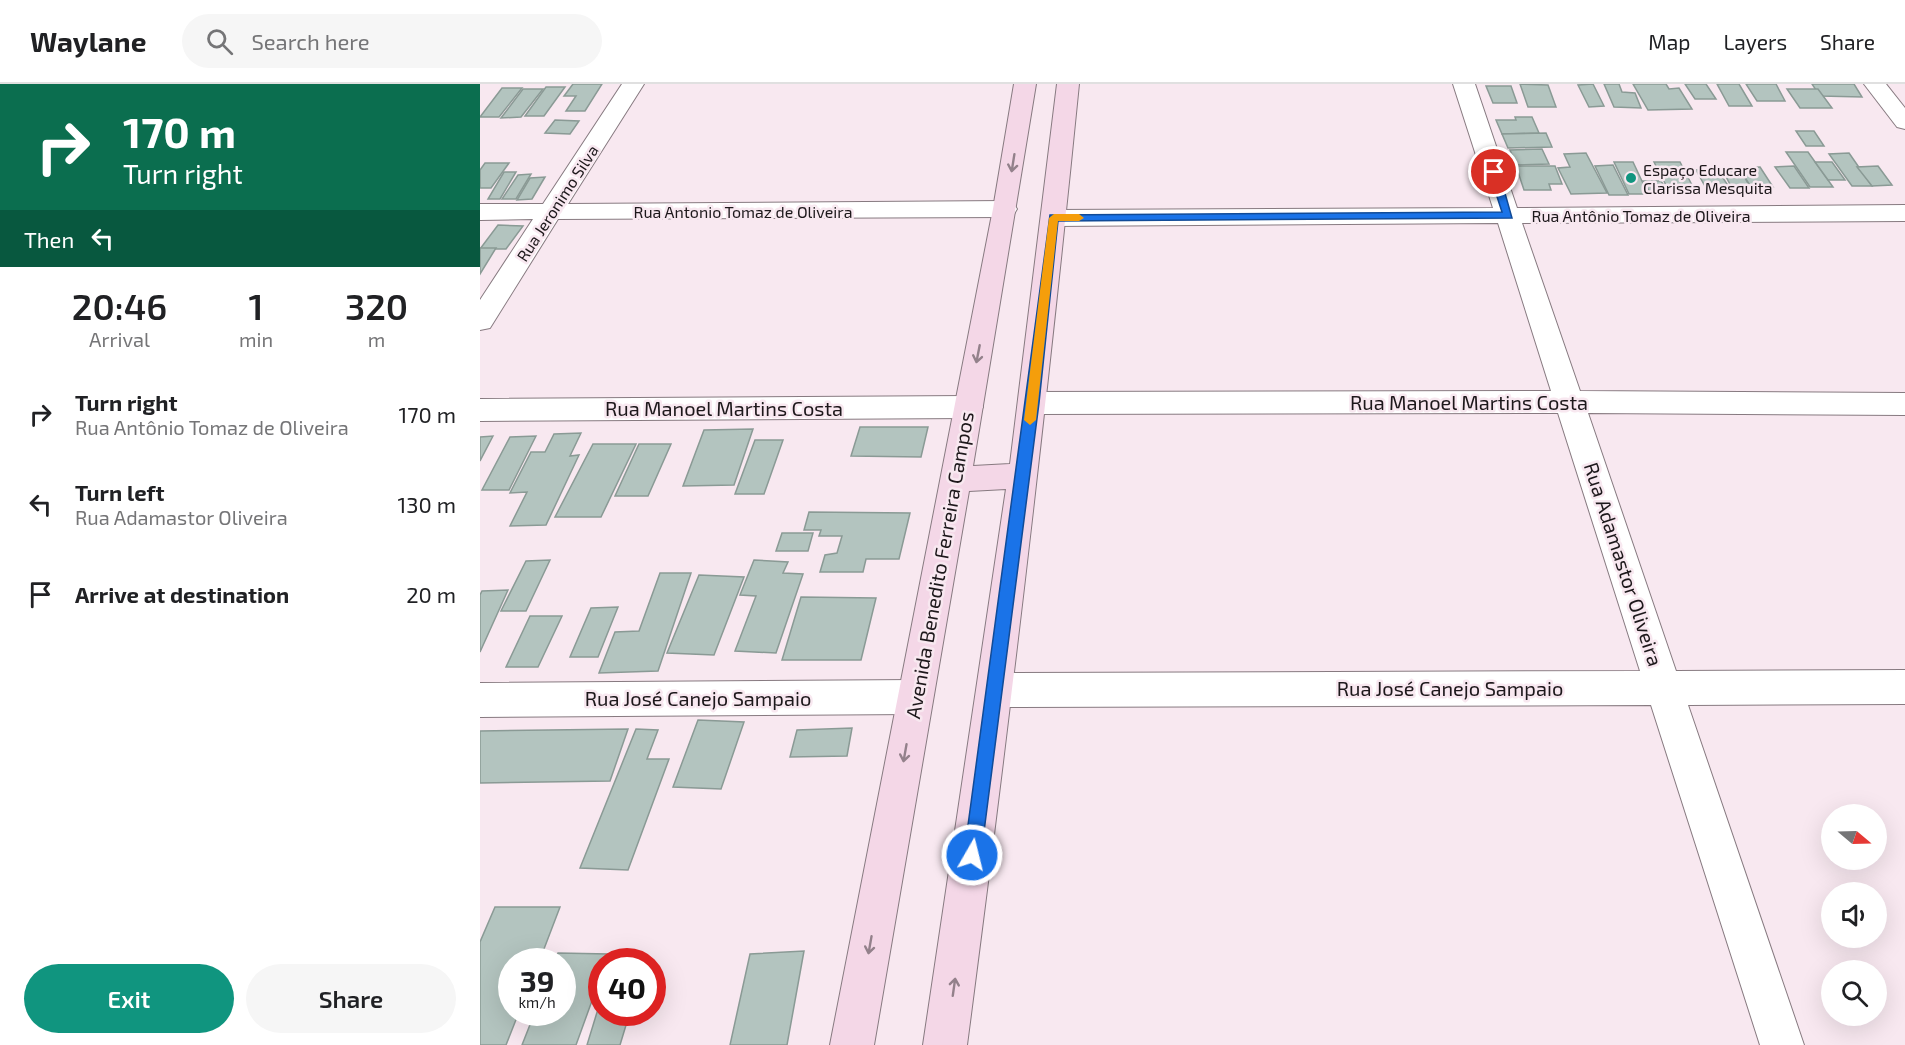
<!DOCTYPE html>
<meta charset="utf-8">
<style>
body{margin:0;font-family:"Exo 2",sans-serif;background:#f6f6f6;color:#202124;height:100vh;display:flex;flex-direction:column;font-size:22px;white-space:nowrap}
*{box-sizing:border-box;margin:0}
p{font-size:20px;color:#757577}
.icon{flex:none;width:33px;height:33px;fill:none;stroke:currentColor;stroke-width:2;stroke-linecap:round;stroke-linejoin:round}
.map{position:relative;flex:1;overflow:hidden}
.sheet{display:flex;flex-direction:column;background:#fff;width:480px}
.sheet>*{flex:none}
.hud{background:#0b6e4f;color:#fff;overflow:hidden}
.needle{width:39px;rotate:109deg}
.tools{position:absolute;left:1341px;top:720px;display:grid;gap:12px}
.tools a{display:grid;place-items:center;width:66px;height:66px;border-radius:50%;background:#fff;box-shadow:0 6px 24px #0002;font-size:30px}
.speed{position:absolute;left:18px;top:864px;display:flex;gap:12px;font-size:30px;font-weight:700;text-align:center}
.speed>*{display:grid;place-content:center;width:78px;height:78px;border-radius:50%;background:#fff;box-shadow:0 6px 24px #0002;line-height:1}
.speed small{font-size:15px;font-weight:400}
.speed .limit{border:9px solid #d22;background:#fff;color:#111}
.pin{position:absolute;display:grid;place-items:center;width:51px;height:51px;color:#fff;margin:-26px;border:3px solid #fff;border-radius:50%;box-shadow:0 2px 6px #0007}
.me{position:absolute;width:66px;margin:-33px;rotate:8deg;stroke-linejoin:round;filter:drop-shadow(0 0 4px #0008)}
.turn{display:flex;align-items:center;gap:21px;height:126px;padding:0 24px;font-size:27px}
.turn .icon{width:78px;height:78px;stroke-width:2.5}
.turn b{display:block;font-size:42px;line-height:51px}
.then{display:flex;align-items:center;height:57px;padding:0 24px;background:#0003;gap:12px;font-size:22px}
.eta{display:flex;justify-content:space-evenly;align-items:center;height:102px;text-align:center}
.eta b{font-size:36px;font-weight:600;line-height:42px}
.action{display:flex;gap:12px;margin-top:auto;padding:12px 24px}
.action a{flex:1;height:69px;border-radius:36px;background:#10957f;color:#fff;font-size:24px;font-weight:600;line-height:69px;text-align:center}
.action a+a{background:#f6f6f6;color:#202124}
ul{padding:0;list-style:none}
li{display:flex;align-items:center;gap:18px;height:90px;padding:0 24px}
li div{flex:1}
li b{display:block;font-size:22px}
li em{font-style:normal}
header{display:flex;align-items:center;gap:36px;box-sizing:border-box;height:84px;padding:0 30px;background:#fff;border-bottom:2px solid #e0e0e0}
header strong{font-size:28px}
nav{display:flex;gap:33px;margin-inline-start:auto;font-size:21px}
.search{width:420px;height:54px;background:#f6f6f6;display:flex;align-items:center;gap:15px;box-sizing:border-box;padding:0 21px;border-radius:33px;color:#757577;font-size:22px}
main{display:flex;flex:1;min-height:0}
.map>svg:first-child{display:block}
.building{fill:#b3c4bf;stroke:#8a9a95;stroke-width:1.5}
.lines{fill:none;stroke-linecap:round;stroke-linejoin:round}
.street-casing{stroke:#877a80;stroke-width:2}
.secondary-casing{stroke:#877a80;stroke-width:2}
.street{fill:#fff;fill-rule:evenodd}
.secondary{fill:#f4d7e7;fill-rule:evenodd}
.oneway{stroke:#93818b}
.route{fill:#1a73e8;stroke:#114b97;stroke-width:1.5}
.slow{fill:#f59e0b}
.poi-dot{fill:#10957f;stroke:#f8e8f0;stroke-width:2}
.labels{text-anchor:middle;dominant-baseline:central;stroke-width:5;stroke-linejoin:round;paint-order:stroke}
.far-poi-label{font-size:16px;fill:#1d181b;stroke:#f8e8f0;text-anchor:start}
.far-street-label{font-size:16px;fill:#1d181b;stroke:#f8e8f0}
.street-label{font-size:20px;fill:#1d181b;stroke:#f8e8f0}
</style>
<header>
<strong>Waylane</strong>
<div class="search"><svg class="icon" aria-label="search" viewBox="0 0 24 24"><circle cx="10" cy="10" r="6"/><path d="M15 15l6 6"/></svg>Search here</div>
<nav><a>Map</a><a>Layers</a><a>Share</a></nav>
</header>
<main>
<section class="sheet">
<div class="hud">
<div class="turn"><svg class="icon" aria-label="right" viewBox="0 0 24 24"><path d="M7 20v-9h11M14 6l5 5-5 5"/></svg><div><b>170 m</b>Turn right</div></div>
<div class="then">Then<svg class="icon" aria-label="left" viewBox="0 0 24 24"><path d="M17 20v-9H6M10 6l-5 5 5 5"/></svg></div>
</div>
<div class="eta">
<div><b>20:46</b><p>Arrival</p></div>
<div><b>1</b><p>min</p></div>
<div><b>320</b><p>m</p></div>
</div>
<ul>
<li><svg class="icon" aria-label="right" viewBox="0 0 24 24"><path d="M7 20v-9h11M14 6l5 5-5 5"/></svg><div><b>Turn right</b><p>Rua Antônio Tomaz de Oliveira</p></div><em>170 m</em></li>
<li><svg class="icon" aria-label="left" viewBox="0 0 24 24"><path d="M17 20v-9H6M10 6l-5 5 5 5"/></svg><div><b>Turn left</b><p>Rua Adamastor Oliveira</p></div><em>130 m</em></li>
<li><svg class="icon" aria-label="arrive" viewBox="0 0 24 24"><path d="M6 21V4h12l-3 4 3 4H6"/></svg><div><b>Arrive at destination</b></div><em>20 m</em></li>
</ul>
<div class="action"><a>Exit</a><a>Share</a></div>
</section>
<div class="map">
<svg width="1425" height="961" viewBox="0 0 1425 961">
<rect width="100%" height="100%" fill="#f8e8f0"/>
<g class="building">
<polygon points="93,0 122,0 105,27 86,27 96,12 84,12"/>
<polygon points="1040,0 1068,1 1076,23 1048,23"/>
<polygon points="1113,0 1124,22 1109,23 1098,1"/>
<polygon points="1124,0 1139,0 1142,8 1155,9 1161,24 1134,23"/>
<polygon points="1153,0 1186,0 1189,5 1199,4 1212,25 1168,26"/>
<polygon points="1205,0 1226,0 1236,15 1215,15"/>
<polygon points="1237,0 1259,0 1272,22 1249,22"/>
<polygon points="1266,0 1296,0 1305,17 1277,17"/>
<polygon points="1332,0 1374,0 1382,13 1340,12"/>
<polygon points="1006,2 1031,2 1037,19 1013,19"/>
<polygon points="66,3 85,3 64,32 45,32"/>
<polygon points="22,4 42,4 19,33 0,33"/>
<polygon points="43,5 63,5 41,33 21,34"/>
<polygon points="1307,5 1338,5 1352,24 1320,24"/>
<polygon points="1035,33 1052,33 1059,49 1022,50 1016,36 1036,36"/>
<polygon points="75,36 99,37 90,50 65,49"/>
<polygon points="1316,47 1334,47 1344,62 1326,62"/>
<polygon points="1066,49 1072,63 1028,64 1022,50"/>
<polygon points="1062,65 1069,80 1036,81 1030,66"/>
<polygon points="1306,68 1328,68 1353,103 1330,103"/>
<polygon points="1106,69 1127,109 1091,110 1078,84 1090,83 1084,70"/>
<polygon points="1369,69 1392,102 1372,102 1349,70"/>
<polygon points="1134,78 1153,78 1168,110 1149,110"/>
<polygon points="1174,78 1200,78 1213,103 1187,103"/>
<polygon points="1335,78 1352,78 1365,96 1348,96"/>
<polygon points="5,79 29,79 11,104 0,104 0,86"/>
<polygon points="1133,81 1148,111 1129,111 1115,82"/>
<polygon points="1036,82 1075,82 1082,100 1069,100 1071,106 1044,106"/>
<polygon points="1314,82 1329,104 1310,104 1295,83"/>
<polygon points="1398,82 1412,101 1392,102 1377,83"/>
<polygon points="1280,83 1293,103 1271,103 1259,84"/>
<polygon points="1237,85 1249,103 1226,104 1216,86"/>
<polygon points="1243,87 1261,87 1272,106 1253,106"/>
<polygon points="24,88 36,88 20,115 8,115"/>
<polygon points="51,90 36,115 22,115 38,91"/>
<polygon points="65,93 52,115 37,116 50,94"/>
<polygon points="1163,97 1181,97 1189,110 1171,110"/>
<polygon points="18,141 43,142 26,165 0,165"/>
<polygon points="0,164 16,164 0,190"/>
<polygon points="380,343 448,343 441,373 371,372"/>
<polygon points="273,345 254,401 203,402 224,346"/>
<polygon points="101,349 90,372 99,371 66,441 30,442 47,408 30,409 51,368 65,368 74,350"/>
<polygon points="13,352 0,377 0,353"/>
<polygon points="56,352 29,406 2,406 30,353"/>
<polygon points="275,356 303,356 284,410 255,410"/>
<polygon points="113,360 156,360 121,433 75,433"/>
<polygon points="159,360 191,360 168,412 135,412"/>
<polygon points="329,428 430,429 419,475 386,475 383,488 340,488 345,471 357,469 362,452 339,452 341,446 324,446"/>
<polygon points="302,449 333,449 328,467 296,467"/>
<polygon points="70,476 46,527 21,527 46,477"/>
<polygon points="274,476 308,478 303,489 323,490 296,569 255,567 276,512 260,511"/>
<polygon points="180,489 211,489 178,587 119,589 135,548 159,547"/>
<polygon points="219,491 264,493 234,571 187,569"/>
<polygon points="28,506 0,568 0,511 2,507"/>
<polygon points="321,513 396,514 381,576 302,576"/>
<polygon points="138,523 118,573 90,573 111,524"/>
<polygon points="50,532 82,532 58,583 26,583"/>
<polygon points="218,636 264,638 241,705 193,703"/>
<polygon points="372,644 367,672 310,673 317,646"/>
<polygon points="148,645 130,697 0,699 0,647"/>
<polygon points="156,645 178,646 167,675 189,675 148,786 100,784"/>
<polygon points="15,823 80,823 59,878 32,878 32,928 39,928 26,961 0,961 0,858"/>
<polygon points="324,867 307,961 250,961 270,870"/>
<polygon points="78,869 128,870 125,878 122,878 122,889 96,961 42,961 55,928 82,928 82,878 74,878"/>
<polygon points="166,873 164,878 132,878 133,874"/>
<polygon points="122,912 122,928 150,928 140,961 107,961"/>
</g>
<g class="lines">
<defs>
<g id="street">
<polygon points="142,0 164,0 88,120 525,117 534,120 537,125 534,130 525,133 78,135 10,244 0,246 0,216 53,135 0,136 0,120 63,120"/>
<polygon points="973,0 995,0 1037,124 1425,121 1425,137 1042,139 1100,307 1425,309 1425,331 1108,329 1196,587 1425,586 1425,620 1208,621 1324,961 1280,961 1171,621 516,623 503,618 498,606 503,594 516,589 1160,587 1078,329 553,330 543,327 538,319 543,311 553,308 1071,307 1018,139 574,142 565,140 562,134 565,128 574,126 1013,124"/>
<polygon points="1384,0 1406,0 1425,24 1425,45 1417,43"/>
<polygon points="488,312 498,315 503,323 498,331 488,334 0,337 0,315"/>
<polygon points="435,596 448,601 453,613 448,625 435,630 0,633 0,599"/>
</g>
<path id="secondary" d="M534,0H556L493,382L530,380L577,0H599C567,321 529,641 487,961H443L526,405L489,407L394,961H350L513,125Z"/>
</defs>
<use href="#street" class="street-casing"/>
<use href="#secondary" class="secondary-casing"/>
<use href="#street" class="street"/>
<use href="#secondary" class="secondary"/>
</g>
<defs><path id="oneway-shaft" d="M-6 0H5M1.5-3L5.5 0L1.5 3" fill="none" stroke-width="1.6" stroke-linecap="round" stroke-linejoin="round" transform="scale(1.5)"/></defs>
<g class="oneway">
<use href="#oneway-shaft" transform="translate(533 79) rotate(99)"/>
<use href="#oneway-shaft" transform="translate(498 270) rotate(101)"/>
<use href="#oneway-shaft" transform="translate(425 669) rotate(100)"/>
<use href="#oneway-shaft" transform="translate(390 861) rotate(100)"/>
<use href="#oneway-shaft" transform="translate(474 903) rotate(-82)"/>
</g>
<polygon class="route" points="1014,85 1019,88 1032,134 578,137 559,319 501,771 498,777 492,780 486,777 484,771 570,131 1022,128 1009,88"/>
<polygon class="slow" points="574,130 599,130 604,134 599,137 578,137 556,336 550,341 544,336 569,134"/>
<circle class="poi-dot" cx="1151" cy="94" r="6"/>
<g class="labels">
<g class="far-poi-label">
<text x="1163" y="85">Espaço Educare<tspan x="1163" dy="18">Clarissa Mesquita</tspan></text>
</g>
<g class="far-street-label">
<text transform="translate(77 119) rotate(-57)">Rua Jeronimo Silva</text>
<text x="263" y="127">Rua Antonio Tomaz de Oliveira</text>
<text x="1161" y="131">Rua Antônio Tomaz de Oliveira</text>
</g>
<g class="street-label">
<text x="989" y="318">Rua Manoel Martins Costa</text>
<text x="244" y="324">Rua Manoel Martins Costa</text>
<text transform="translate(1144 480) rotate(72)">Rua Adamastor Oliveira</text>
<text transform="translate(459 481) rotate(-80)">Avenida Benedito Ferreira Campos</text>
<text x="970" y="604">Rua José Canejo Sampaio</text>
<text x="218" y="614">Rua José Canejo Sampaio</text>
</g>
</g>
</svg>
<div class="tools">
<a><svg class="needle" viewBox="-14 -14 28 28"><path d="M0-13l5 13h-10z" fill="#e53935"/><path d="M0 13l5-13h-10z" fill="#757577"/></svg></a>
<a><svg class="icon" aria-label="sound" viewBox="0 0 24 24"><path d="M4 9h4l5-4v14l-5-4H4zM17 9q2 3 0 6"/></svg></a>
<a><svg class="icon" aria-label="search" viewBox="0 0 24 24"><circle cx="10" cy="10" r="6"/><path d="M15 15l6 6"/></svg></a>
</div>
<div class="speed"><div>39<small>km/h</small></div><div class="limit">40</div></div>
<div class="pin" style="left:1014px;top:88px;background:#d93025"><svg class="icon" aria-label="arrive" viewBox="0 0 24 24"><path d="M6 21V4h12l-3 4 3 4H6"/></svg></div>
<svg class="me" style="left:492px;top:771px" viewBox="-20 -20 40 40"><circle r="17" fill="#1a73e8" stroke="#fff" stroke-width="3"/><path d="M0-11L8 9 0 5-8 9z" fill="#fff"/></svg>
</div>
</main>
